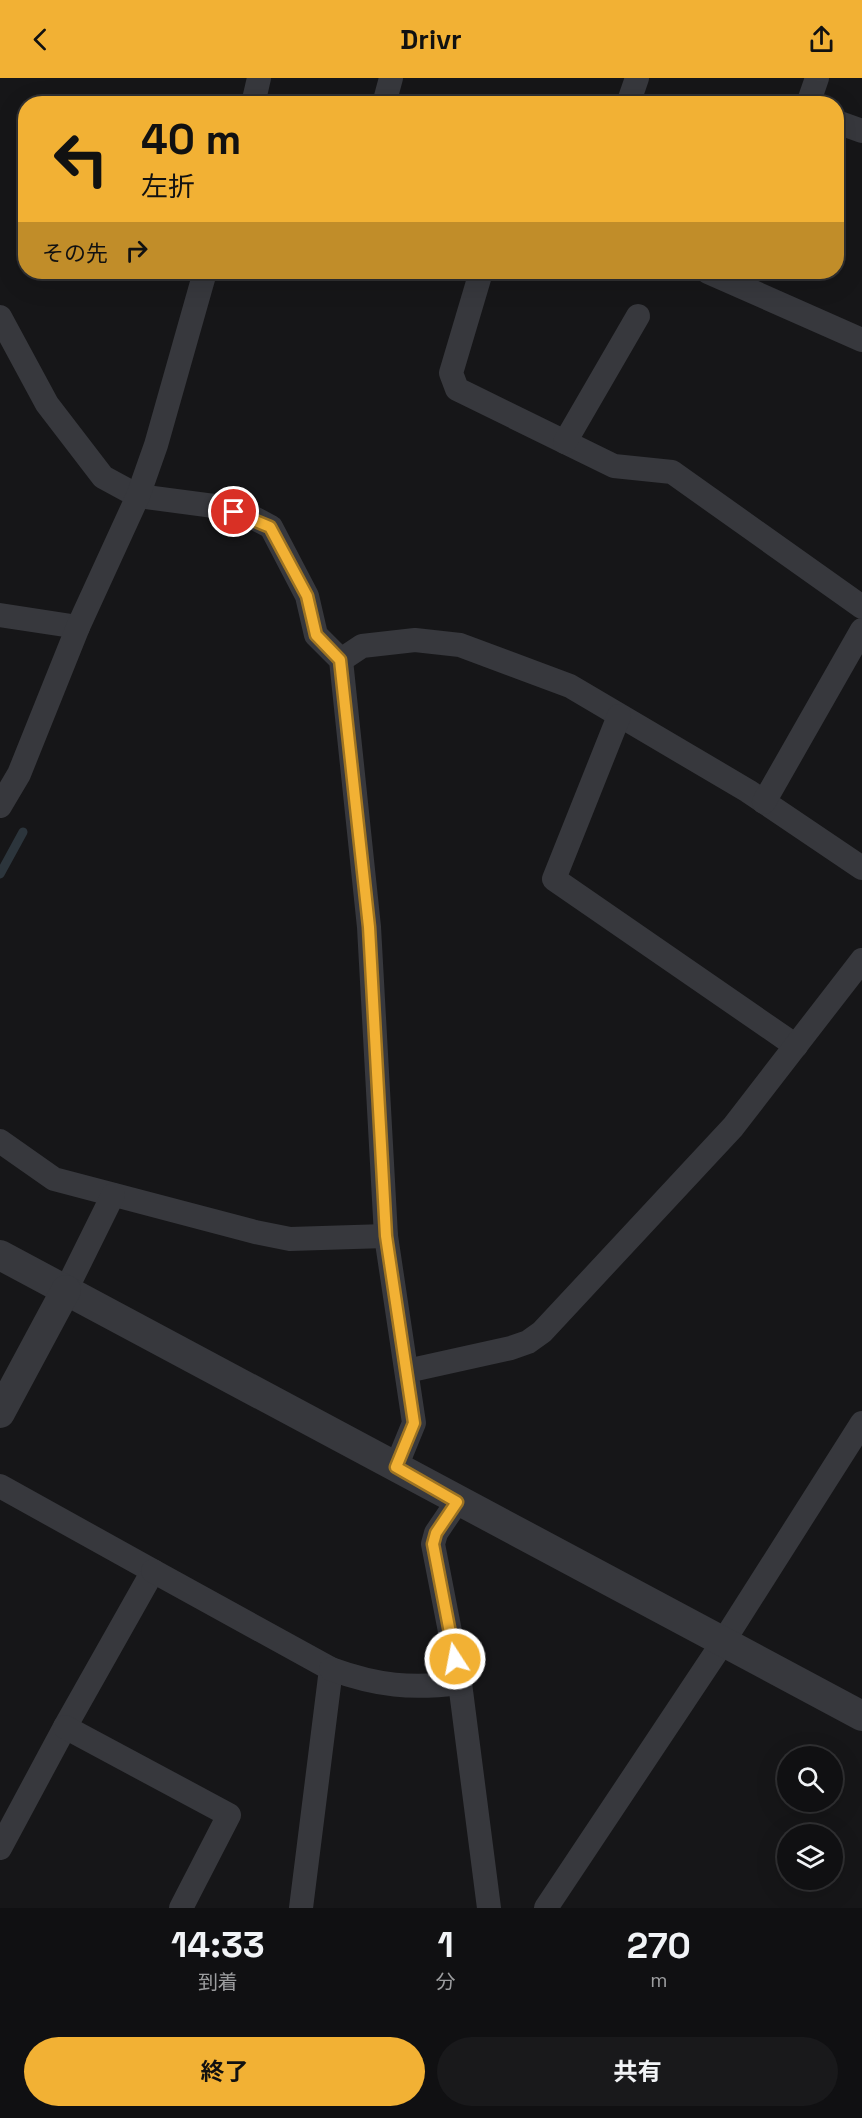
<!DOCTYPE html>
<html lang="ja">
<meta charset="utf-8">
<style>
body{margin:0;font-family:"Space Grotesk","Noto Sans JP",sans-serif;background:#19191b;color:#f1f3f6;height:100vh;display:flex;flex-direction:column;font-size:22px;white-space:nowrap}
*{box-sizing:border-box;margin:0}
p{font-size:20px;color:#9c9d9f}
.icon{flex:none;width:33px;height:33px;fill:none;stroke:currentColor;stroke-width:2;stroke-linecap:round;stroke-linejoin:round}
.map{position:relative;height:1830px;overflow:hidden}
.details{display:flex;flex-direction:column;background:#101012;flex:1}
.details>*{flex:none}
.guide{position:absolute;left:18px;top:18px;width:826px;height:183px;border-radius:24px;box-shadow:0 6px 24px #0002,0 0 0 2px #303032;background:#f2b134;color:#111;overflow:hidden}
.controls{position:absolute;left:777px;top:1668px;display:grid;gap:12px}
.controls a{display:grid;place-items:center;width:66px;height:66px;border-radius:50%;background:#101012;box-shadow:0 6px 24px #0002,0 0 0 2px #303032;font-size:30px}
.pin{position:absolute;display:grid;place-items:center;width:51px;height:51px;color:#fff;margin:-26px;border:3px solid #fff;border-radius:50%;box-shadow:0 2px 6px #0007}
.me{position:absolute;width:66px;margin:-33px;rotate:349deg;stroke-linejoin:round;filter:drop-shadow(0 0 4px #0008)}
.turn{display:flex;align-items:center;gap:21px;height:126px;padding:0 24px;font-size:27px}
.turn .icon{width:78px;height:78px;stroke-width:2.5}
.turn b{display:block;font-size:42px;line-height:51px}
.then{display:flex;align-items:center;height:57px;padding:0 24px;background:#0003;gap:12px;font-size:22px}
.eta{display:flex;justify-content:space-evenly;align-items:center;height:102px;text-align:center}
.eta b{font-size:36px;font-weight:700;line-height:42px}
.cta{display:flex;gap:12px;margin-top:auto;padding:12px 24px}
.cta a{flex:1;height:69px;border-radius:36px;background:#f2b134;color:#111;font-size:24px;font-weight:700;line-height:69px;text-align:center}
.cta a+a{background:#19191b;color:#f1f3f6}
header{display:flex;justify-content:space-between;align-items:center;height:78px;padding:0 24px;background:#f2b134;color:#111;font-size:27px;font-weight:700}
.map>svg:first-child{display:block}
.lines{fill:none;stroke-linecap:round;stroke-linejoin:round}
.stream{stroke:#2c353c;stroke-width:9}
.minor{stroke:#37383d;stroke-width:24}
.tertiary{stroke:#37383d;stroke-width:30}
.route-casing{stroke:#9d7322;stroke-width:15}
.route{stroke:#f2b134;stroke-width:10}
</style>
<header><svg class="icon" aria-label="back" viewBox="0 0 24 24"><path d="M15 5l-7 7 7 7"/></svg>Drivr<svg class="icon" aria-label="share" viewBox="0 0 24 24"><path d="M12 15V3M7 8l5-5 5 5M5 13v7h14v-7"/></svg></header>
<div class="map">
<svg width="862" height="1830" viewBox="0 0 862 1830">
<rect width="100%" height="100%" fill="#161618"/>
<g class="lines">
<polyline class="stream" points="0,796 23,754"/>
<g class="minor">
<polyline points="253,26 259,0"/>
<polyline points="384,26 391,0"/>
<polyline points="628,26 637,0"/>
<polyline points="808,26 817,0"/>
<polyline points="837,44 862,53"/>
<polyline points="481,194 451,295 457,311 614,388 672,394 862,529"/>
<polyline points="708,194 862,262"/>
<polyline points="0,239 47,326 103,399 138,418 214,428 254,440 271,449 307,518 316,557 341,582 369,849 386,1158 414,1345 396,1389"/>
<polyline points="565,364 638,238"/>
<polyline points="0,537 78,549"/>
<polyline points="341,582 362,568 415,562 460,567 570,608 748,713 862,790"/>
<polyline points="619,638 554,801 796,968"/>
<polyline points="764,724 862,552"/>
<polyline points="0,728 19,696 78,549 138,418 156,367 205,194"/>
<polyline points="0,1063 54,1101 255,1154 290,1161 386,1158"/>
<polyline points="66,1212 113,1117"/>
<polyline points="407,1293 511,1270 528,1264 542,1254 733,1049 862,882"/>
<polyline points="0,1408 153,1493 65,1649 0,1770"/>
<polyline points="457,1424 436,1455 433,1466 460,1605 489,1830"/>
<polyline points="153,1493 331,1591 301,1830"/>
<path d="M331,1591C378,1608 411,1611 460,1605"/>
<polyline points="65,1649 229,1737 181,1830"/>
<polyline points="546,1830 723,1564 862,1345"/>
</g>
<g class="tertiary">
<polyline points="0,1177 862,1638"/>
<polyline points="0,1335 66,1212"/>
</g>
</g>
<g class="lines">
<defs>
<polyline id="route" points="234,434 270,449 307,518 316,557 340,582 369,849 386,1158 414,1345 396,1389 457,1424 436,1455 433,1466 455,1581"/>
</defs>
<use href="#route" class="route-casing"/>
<use href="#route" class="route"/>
</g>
</svg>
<div class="controls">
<a><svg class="icon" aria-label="search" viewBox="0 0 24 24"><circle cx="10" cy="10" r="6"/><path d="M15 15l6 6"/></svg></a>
<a><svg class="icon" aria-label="layers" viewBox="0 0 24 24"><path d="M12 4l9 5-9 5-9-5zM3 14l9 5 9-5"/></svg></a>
</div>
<div class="pin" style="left:234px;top:434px;background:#d93025"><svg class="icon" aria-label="arrive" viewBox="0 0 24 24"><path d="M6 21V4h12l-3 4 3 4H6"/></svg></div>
<svg class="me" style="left:455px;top:1581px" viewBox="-20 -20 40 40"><circle r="17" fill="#f2b134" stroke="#fff" stroke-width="3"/><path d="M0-11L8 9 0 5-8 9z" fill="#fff"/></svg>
<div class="guide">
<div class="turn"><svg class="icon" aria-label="left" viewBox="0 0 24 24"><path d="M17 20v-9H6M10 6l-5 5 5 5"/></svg><div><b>40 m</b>左折</div></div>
<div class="then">その先<svg class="icon" aria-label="right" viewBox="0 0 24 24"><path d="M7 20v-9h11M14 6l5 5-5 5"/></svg></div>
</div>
</div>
<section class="details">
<div class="eta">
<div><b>14:33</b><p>到着</p></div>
<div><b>1</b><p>分</p></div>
<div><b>270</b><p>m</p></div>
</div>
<div class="cta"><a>終了</a><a>共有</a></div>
</section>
